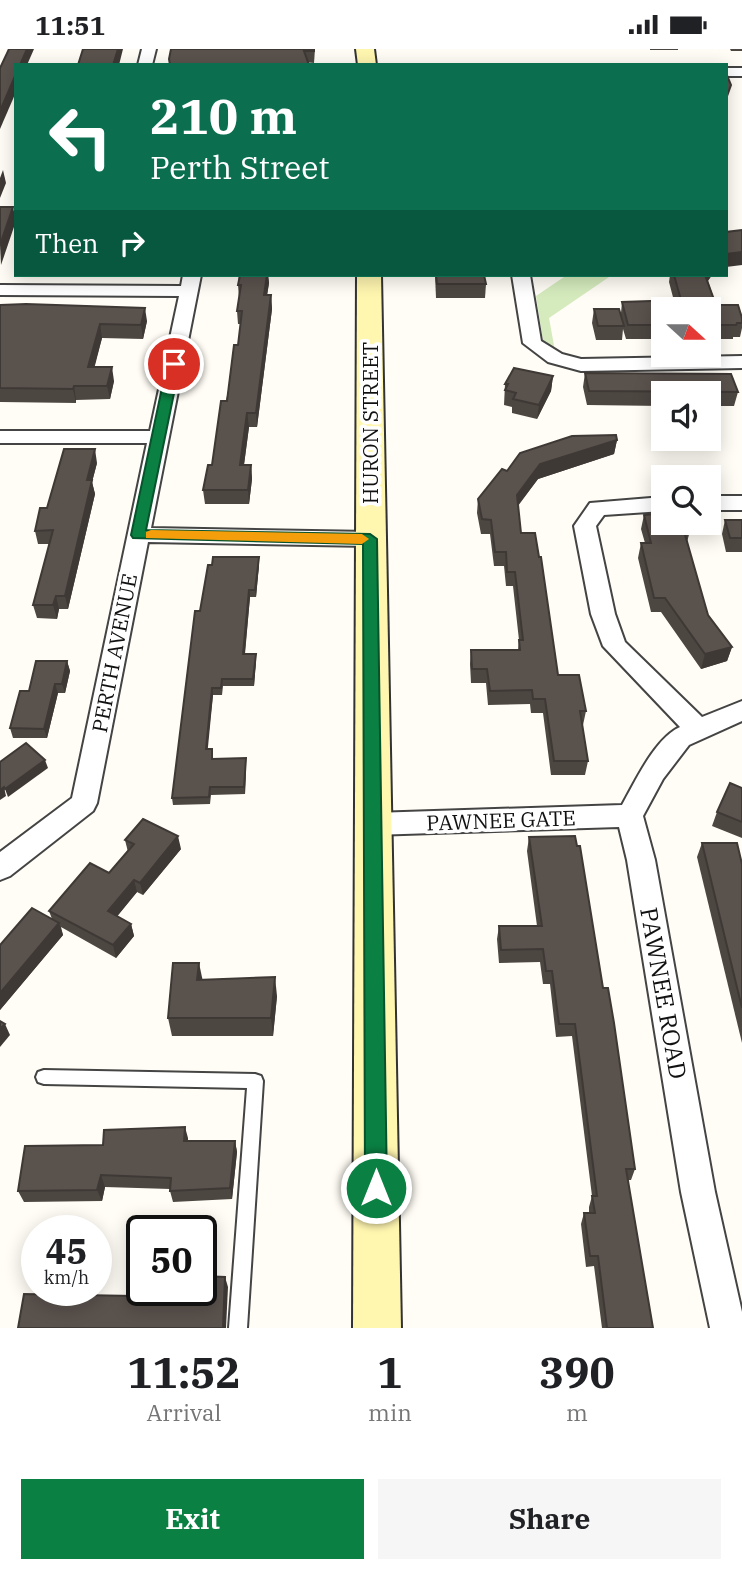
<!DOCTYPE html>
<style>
body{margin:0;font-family:"IBM Plex Serif",serif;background:#f6f6f6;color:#202124;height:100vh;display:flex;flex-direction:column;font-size:26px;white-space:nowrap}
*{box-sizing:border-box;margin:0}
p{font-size:23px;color:#757577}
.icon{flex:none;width:38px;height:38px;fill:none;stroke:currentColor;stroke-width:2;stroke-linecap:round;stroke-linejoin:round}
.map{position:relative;height:1279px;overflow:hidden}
.side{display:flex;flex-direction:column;background:#fff;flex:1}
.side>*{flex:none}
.hud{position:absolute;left:14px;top:14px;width:714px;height:214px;border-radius:0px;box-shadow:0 4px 18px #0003;background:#0b6e4f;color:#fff;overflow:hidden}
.needle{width:46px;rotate:111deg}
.fabs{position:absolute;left:651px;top:248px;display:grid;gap:14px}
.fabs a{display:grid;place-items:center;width:70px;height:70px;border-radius:0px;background:#fff;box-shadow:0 4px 18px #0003;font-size:35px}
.speed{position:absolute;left:21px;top:1166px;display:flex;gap:14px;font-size:35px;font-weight:700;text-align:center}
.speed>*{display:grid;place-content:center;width:91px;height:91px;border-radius:50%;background:#fff;box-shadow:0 4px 18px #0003;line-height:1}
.speed small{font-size:18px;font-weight:400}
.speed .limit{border:4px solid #111;border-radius:10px;background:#fff;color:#111}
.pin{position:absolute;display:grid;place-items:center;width:60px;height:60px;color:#fff;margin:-30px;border:4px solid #fff;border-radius:50%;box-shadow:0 2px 7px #0007}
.me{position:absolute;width:77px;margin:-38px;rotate:0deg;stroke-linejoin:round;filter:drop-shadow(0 0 5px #0008)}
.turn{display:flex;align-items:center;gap:24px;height:147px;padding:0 21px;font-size:32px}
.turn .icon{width:91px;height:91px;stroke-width:2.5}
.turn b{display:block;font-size:49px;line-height:60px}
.then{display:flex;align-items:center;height:66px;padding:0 21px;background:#0003;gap:14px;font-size:26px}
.eta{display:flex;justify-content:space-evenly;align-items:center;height:119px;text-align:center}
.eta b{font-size:42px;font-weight:700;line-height:49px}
.button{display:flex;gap:14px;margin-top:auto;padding:14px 21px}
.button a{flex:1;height:80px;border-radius:0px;background:#0b8043;color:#fff;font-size:28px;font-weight:700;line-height:80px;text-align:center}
.button a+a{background:#f6f6f6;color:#202124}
.status{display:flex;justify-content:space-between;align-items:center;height:49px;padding:0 35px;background:#fff;direction:ltr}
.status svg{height:19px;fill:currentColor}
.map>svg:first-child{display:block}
.green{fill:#d5ebbd}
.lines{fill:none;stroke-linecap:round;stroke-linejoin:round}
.service-casing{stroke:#444;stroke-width:4}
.minor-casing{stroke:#444;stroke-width:4}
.secondary-casing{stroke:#333;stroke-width:4}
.service{fill:#fff;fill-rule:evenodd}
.minor{fill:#fff;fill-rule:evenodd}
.secondary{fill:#fff6b0;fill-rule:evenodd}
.wall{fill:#4d4742}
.shaded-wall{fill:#3f3936}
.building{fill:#5a524d;stroke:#3f3936;stroke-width:2}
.route{fill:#0b8043;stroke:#07532c;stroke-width:2}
.slow{fill:#f59e0b}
.labels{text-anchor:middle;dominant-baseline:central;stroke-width:7;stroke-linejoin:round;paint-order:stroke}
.street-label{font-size:21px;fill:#111;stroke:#fff}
.near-street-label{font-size:24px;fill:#111;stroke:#fff}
</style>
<div class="status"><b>11:51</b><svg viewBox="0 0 49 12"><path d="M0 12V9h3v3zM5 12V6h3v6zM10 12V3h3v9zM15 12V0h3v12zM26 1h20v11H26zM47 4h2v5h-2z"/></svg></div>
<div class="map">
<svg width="742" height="1279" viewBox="0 0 742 1279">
<rect width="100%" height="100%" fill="#fffdf5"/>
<polygon class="green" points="567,226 612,226 549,269 555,302 543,292 536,247"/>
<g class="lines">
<defs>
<polygon id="service" points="44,1021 255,1025 261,1027 263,1032 247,1279 229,1279 247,1039 44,1035 38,1033 36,1028 38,1023"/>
<g id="minor">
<polygon points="142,0 156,0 152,16 138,16"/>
<rect x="726" y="19" width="16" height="8"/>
<polygon points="183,226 201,226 151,479 370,483 378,485 381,490 378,495 370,497 148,493 97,754 93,762 10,827 0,831 0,803 72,749 147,394 0,394 0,382 150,382 179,247 0,246 0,236 181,237"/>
<polygon points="512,226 530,226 541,292 562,305 581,310 742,307 742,319 581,322 548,313 523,294"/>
<rect x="709" y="447" width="33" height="14"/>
<path d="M663,448V462L604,466L596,477L615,565L625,593L702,668L742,652V672L689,696L663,730L643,767L655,811L715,1143L742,1263V1279H710L681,1143L627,811L619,778L373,786L364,783L360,775L364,767L373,764L622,756C635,733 655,689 680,678L603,597L591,565L574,477L590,454Z"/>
</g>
<g id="secondary">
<polygon points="356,0 374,0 376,16 358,16"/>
<polygon points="357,226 381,226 401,1279 353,1279"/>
</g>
</defs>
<use href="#service" class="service-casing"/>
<use href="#minor" class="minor-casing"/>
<use href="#secondary" class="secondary-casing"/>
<use href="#service" class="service"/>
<use href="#minor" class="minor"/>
<use href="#secondary" class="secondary"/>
</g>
<g class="wall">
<polygon points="171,0 315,0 314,14"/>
<rect x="650" y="0" width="28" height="1"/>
<polygon points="730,0 742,0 742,2 731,2"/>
<polygon points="239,226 268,226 269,234 267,246 271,246 272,260 257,378 249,378 244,416 251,416 252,430 249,455 205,455 203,441 212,416 238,296 241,275 238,275 237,262 239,249 238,236"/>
<polygon points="435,226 484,226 486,235 485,249 436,249"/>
<polygon points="670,226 712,226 708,232 716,256 742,269 742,279 740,288 733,288 733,290 709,290 709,261 663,261 663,290 626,290 623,280 622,291 596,291 592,274 594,260 621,264 622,253 674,252 669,233"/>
<polygon points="0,256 147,272 143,290 102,289 94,318 114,332 110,350 76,351 76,354 0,353"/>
<polygon points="585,324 738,343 734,357 709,357 709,345 663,345 663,357 587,356 583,338"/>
<polygon points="553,327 551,342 537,370 512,364 512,358 504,356 505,335"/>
<polygon points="617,391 614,405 538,430 518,457 521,484 558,626 586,662 583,676 582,676 588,712 585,726 551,726 543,664 531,664 530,655 488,656 486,634 471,634 470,615 471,601 518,601 519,591 513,537 506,537 504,517 494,517 490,485 481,485 477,464 478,450 507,422"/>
<polygon points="97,414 92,433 95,445 68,560 59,560 57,570 37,569 33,556 50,495 38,495 35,482 47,459"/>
<polygon points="644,466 690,482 687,493 708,566 732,598 727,612 701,620 661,563 651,563 638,509 641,494 645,494 641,480"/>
<polygon points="725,471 742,471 742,503 726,503 722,485"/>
<polygon points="259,508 259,516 256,548 250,548 245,605 256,605 256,612 254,637 223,637 222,646 213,646 207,700 213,710 246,709 246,717 245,745 211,746 210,755 173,756 172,749 200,562 212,516"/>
<polygon points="67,612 70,622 65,644 58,644 47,689 13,689 10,679 29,642"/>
<polygon points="742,739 742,789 712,777 717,763"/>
<polygon points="529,788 603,939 635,1120 631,1131 628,1131 653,1279 602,1279 594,1217 586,1218 581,1175 584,1164 589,1164 589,1158 592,1147 572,987 556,988 550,935 543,935 540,913 499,914 497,890 499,877 537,877 527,802"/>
<polygon points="125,791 181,800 143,846 137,843 117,867 131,875 134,887 116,909 61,878 63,886 0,961 0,896 52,870 49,862 109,824 128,803"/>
<polygon points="702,794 742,815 742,994 697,808"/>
<polygon points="203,931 277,947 273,987 172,987 168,969"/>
<polygon points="188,1089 188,1092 235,1092 237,1103 232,1150 173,1153 170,1142 170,1140 105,1138 102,1152 24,1153 18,1142 103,1096"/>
</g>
<g class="shaded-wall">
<polygon points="27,0 34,0 27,16 20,16"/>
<polygon points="118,0 123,0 119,16 113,16"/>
<polygon points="16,25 16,43 0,80 0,62"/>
<polygon points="3,121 6,134 0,149 0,129"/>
<polygon points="13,158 16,172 1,216 0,196"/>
<polygon points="742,203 742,216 726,218 726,205"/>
<polygon points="267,226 268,226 269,234 265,259 264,246"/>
<polygon points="705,226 712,226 702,239"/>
<polygon points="271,246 272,260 257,378 256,364"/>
<polygon points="145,259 147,272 143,290 141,276"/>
<polygon points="100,275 102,289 91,332 88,318"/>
<polygon points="112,318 114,332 110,350 107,337"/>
<polygon points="553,327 551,342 537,370 539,356"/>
<polygon points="74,337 76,351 76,354 73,340"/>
<polygon points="247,364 249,378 242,430 240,416"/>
<polygon points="617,391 614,405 538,430 515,460 517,446 540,415"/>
<polygon points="95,400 97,414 92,433 95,445 68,560 65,547 87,431"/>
<polygon points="251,416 252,430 249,455 248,441"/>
<polygon points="259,508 259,516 256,548 255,541"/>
<polygon points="249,541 250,548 244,612 243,605"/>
<polygon points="56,547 59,560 57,570 53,556"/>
<polygon points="732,598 727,612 701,620 705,605"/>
<polygon points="256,605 256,612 254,637 253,630"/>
<polygon points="67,612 70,622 65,644 62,635"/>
<polygon points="55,635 58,644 47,689 44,680"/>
<polygon points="212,639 213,646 207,708 206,700"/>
<polygon points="246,709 246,717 245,745 244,738"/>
<polygon points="45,711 48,719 8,748 5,740"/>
<polygon points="4,738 6,747 0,751 0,741"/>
<polygon points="178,787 181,800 143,846 140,834"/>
<polygon points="134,831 137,843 111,875 108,862"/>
<polygon points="59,874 63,886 0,961 0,944"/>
<polygon points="131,875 134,887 116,909 113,896"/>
<polygon points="199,914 203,933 197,931"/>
<polygon points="275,928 277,947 273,987 271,969"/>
<polygon points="5,975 10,986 0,998 0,980"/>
<polygon points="185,1078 188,1089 187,1104 184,1092"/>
<polygon points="235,1092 237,1103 232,1150 230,1139"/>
<polygon points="101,1126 105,1138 102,1152 97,1141"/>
<polygon points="225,1228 228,1238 226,1279 223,1279"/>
</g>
<g class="building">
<polygon points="9,0 27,0 20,16 16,16 16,25 0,62 0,19"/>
<polygon points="83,0 118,0 113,16 78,16"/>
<polygon points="171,0 314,0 314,2 304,2 309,16 170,16 169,10"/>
<polygon points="726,24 731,36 726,50"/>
<polygon points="0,158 13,158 0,196"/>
<polygon points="742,181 742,203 726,205 726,183"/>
<polygon points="240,226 267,226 264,246 271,246 256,364 247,364 240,416 251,416 248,441 203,441 208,416 212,416 221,352 227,352 234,296 238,296 242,262 237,262 241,236 238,236"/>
<polygon points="436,226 484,226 486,235 437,235"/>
<polygon points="674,226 705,226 716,256 738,256 742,269 742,274 737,274 736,276 709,276 709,261 663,261 663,276 628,276 622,253 681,251"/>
<polygon points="26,255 145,259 141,276 100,275 88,318 112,318 107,337 74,337 73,340 0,339 0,256"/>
<polygon points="594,260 619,260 624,277 598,277"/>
<polygon points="514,319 553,327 539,356 513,350 516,344 505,341 508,335 505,335"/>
<polygon points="585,324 731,325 738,343 589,342"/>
<polygon points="616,386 617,391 540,415 517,446 521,484 535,484 539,508 541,508 558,626 579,626 586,662 580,662 588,712 554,712 545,650 533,650 532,641 490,642 487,620 472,620 471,601 520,601 519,591 523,591 515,523 507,523 506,503 495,503 491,471 482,470 478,450 502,420 507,422 520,404 572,387"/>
<polygon points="64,400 95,400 87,431 92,431 65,547 56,547 53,556 33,556 53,481 35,482 40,459 47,459"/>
<polygon points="663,464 663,474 688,474 690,482 684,482 708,566 732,598 705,605 665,549 654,549 641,494 651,494 644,466"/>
<polygon points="725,471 742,471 742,489 730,489"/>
<polygon points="213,508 259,508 255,541 249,541 243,605 256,605 253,630 222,630 221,639 212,639 206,700 212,700 212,710 246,709 244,738 210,738 209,748 172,749 195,562 200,562 208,516 212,516"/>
<polygon points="36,612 67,612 62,635 55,635 44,680 10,679 20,642 29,642"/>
<polygon points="26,694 45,711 5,740 4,738 0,741 0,713"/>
<polygon points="730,734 742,739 742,773 717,763"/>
<polygon points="143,770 178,787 140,834 134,831 108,862 131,875 113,896 49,862 90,814 109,824 134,795 125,791"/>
<polygon points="575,787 577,797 580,797 603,939 608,939 614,974 635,1120 626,1120 653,1279 607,1279 598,1207 590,1207 584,1164 595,1164 592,1147 597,1147 575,975 559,975 552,922 546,922 543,900 501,901 499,877 542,877 529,788"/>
<polygon points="702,794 737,794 742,815 742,959"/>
<polygon points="32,859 59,874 0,944 0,896"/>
<polygon points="173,914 199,914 197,931 275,928 271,969 168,969"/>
<polygon points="0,972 5,975 0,980"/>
<polygon points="185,1078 184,1092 235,1092 230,1139 170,1142 171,1129 101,1126 97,1141 18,1142 25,1097 103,1096 104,1081"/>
<polygon points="139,1226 142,1226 142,1241 201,1241 201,1227 225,1228 223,1279 18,1279 24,1245 135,1247"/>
</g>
<polygon class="route" points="174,312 180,315 146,481 370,485 377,490 387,1139 384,1147 376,1150 368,1147 365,1139 363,495 133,489 131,486 167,315"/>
<polygon class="slow" points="151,481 362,485 369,490 362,495 146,489 146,483"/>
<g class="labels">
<g class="street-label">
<text transform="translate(370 374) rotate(-90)">HURON STREET</text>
<text transform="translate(114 604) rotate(-79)">PERTH AVENUE</text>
<text transform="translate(501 771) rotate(-2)">PAWNEE GATE</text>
</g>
<g class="near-street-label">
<text transform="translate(664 944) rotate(80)">PAWNEE ROAD</text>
</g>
</g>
</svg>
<div class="fabs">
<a><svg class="needle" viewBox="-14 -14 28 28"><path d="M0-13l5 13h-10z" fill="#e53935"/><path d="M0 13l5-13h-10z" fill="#757577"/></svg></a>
<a><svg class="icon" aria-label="sound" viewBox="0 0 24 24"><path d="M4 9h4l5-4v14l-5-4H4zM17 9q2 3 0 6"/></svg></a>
<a><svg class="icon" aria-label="search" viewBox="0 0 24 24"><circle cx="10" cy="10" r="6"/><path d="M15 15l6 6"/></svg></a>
</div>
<div class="speed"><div>45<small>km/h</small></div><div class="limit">50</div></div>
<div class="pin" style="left:174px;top:315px;background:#d93025"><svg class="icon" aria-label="arrive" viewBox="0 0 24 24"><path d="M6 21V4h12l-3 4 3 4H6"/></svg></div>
<svg class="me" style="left:376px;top:1139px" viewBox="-20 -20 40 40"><circle r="17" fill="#0b8043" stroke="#fff" stroke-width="3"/><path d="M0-11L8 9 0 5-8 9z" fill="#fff"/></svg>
<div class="hud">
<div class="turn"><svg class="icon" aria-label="left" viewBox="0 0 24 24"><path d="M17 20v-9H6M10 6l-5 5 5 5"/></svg><div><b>210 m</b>Perth Street</div></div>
<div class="then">Then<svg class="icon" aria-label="right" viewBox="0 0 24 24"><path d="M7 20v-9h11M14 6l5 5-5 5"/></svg></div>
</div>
</div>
<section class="side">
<div class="eta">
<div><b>11:52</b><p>Arrival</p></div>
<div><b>1</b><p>min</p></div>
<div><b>390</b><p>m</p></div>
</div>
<div class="button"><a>Exit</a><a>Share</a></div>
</section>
